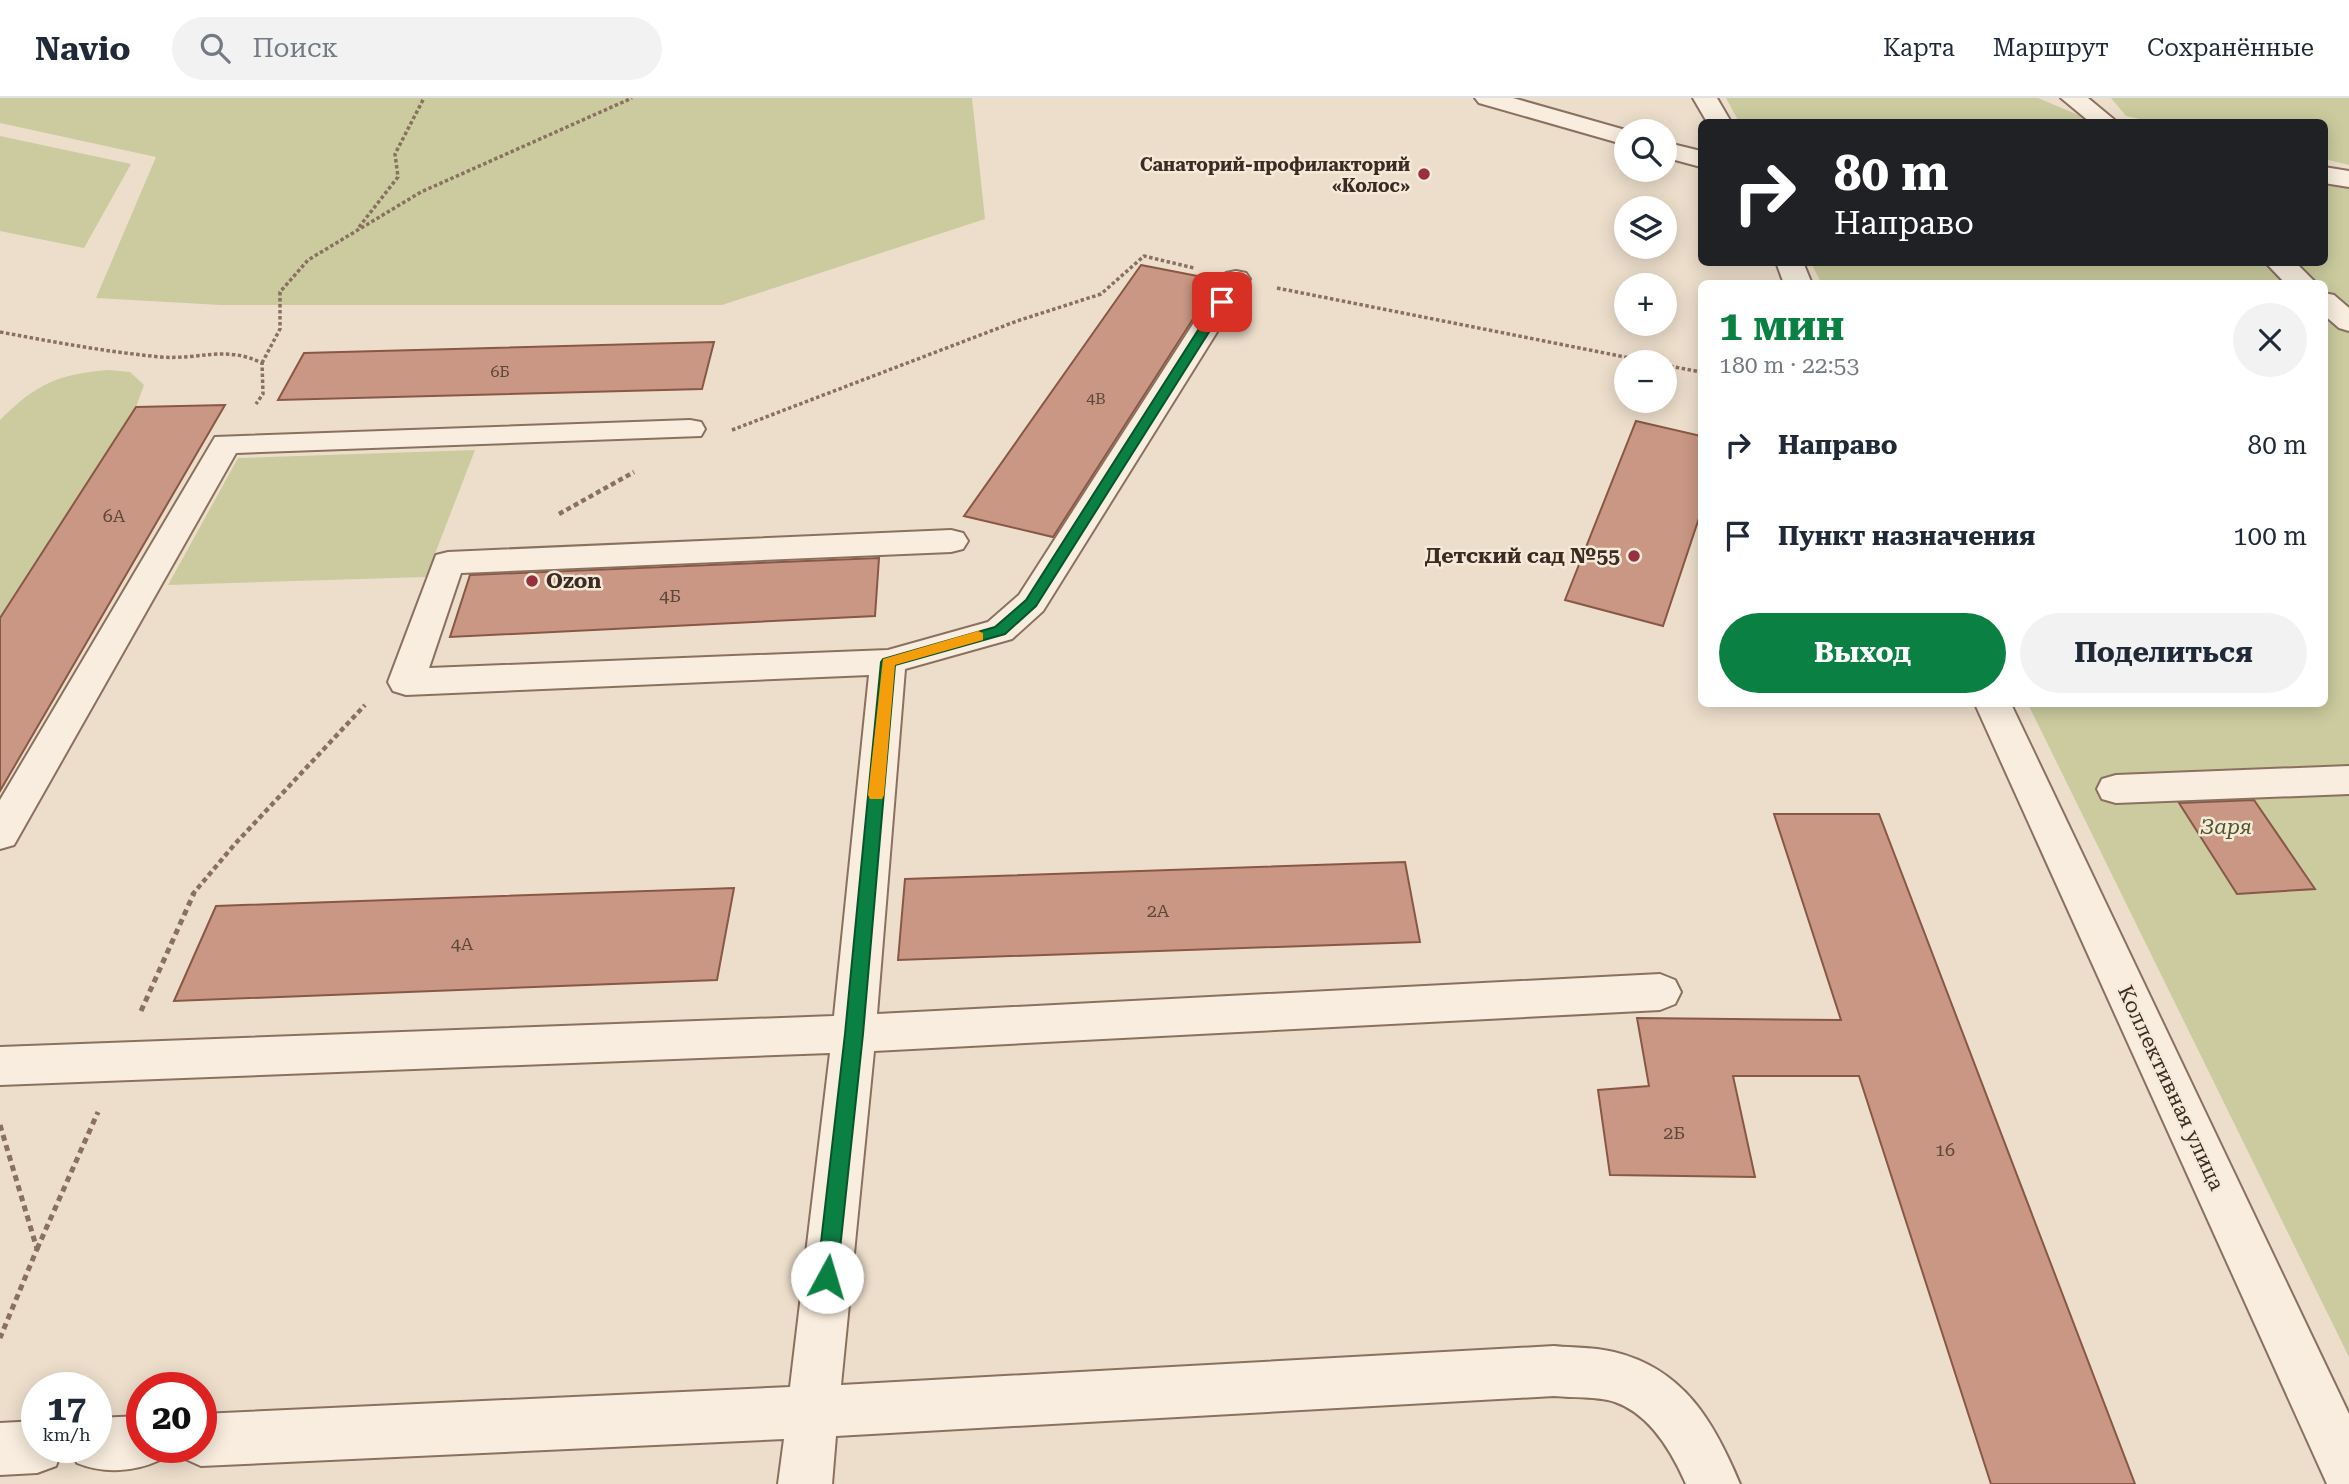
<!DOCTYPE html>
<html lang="ru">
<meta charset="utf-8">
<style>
body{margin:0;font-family:"Roboto Serif",serif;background:#f2f2f3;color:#1f2937;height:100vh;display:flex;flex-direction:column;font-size:26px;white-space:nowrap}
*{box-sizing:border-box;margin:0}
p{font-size:23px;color:#747a83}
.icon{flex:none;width:38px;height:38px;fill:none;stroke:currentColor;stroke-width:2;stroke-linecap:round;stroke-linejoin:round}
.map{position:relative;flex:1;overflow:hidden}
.panel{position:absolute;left:1698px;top:182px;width:630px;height:427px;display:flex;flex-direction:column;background:#fff;border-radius:10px;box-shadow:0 4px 18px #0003}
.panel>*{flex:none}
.guide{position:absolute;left:1698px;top:21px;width:630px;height:147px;border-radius:10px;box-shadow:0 4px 18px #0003;background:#202124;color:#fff;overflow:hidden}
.fabs{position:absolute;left:1614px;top:21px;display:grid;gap:14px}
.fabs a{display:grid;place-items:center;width:63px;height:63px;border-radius:50%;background:#fff;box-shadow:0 4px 18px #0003;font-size:35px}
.speed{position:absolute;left:21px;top:1274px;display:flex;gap:14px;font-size:35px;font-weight:700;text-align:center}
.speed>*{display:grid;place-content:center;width:91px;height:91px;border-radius:50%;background:#fff;box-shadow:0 4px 18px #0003;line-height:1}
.speed small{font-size:18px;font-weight:400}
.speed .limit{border:10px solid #d22;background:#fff;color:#111}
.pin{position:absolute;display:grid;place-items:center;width:60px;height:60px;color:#fff;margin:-30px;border-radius:14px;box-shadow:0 4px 10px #0006}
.me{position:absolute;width:77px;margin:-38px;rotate:6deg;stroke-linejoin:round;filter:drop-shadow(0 0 5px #0008)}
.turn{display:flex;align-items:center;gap:24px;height:147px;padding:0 21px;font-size:32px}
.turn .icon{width:91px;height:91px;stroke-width:2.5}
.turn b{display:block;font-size:49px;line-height:60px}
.round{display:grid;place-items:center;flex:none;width:74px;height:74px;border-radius:37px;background:#f2f2f3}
.head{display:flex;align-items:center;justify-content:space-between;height:119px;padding:0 21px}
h1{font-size:42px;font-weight:700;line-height:52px;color:#0b8043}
.cta{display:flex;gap:14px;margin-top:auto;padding:14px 21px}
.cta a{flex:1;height:80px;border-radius:42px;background:#0b8043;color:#fff;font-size:28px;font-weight:700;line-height:80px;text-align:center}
.cta a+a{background:#f2f2f3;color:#1f2937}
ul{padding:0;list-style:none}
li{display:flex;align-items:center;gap:21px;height:91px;padding:0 21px}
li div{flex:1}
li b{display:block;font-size:26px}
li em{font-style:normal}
header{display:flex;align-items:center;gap:42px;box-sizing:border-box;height:98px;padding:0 35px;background:#fff;border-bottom:2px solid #e0e1e3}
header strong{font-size:33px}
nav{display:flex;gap:38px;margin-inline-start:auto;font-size:24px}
.search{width:490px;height:63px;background:#f2f2f3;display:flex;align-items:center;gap:18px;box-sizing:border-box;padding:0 24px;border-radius:38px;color:#747a83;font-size:26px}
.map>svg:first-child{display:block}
.green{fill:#cbcb9f}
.building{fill:#c99783;stroke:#885746;stroke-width:2}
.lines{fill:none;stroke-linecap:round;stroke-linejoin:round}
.minor-casing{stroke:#8a705f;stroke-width:4}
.path-far2{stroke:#8a705f;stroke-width:3.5;stroke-dasharray:3.5 2.5;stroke-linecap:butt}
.path-far1{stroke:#8a705f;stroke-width:4.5;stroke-dasharray:5 3.5;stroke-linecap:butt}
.path{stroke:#8a705f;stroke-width:5;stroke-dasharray:6 4.5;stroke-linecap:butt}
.minor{fill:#f8edde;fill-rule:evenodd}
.route{fill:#0b8043;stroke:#07532c;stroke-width:2}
.slow{fill:#f59e0b}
.poi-dot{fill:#963240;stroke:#f5eada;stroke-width:2.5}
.labels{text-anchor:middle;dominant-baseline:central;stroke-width:5;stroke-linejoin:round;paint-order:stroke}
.far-number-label{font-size:16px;fill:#5e463a}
.far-poi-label{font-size:18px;font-weight:bold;fill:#3b2b22;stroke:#f5eada;text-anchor:end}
.number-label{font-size:18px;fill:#5e463a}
.poi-label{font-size:21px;font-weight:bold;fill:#3b2b22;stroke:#f5eada;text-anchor:end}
.park-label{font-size:21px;font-style:italic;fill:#51562a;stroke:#f5eada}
.street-label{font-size:21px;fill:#3b2b22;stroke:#f5eada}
</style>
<header>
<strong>Navio</strong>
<div class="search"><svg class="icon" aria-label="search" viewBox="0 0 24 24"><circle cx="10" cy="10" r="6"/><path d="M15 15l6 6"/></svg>Поиск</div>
<nav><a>Карта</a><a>Маршрут</a><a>Сохранённые</a></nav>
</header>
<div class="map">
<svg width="2349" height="1386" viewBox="0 0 2349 1386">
<rect width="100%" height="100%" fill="#eddecb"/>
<g class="green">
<polygon points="0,0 972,0 985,121 722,207 221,207 96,200 156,59 0,25"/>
<polygon points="1726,0 2038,0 2095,24 1739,24"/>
<polygon points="2111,0 2349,0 2349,67 2324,61 2324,24 2154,24 2126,18"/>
<polygon points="0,38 131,66 84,150 0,133"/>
<polygon points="2324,78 2349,82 2349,1259 2028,606 2324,606 2324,186 1822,186 1811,165 2324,164"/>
<path d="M109,272L130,274L144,287L136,309L0,520V322C36,286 58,276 109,272Z"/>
<polygon points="475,352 426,479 168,487 238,360"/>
</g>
<g class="building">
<polygon points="1141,167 1218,182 1053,439 964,418"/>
<polygon points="714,244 702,291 278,302 304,255"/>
<polygon points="225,307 0,693 0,520 136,309"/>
<polygon points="1636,323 1701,338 1701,414 1663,528 1565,502"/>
<polygon points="879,460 875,518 450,539 470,477"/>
<polygon points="2254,702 2315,791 2237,796 2179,705"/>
<polygon points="1774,716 1879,716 2135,1386 1991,1386 1859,978 1733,978 1755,1079 1610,1077 1598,992 1649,988 1637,920 1841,922"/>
<polygon points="1405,764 1420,844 898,862 905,781"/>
<polygon points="734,790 717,882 174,903 216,808"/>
</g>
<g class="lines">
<defs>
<g id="minor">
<polygon points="1475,0 1513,0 1629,33 1626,33 1626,47 1479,5"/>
<polygon points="1693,0 1717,0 1731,24 1707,24"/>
<polygon points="2061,0 2088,0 2117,24 2090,24"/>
<polygon points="1664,44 1701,53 1701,69 1664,59"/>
<polygon points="2324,69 2349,73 2349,89 2324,85"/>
<polygon points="1776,164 1803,164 1812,186 1784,186"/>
<polygon points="2265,164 2295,164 2317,186 2286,186"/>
<path d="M1236,173L1246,175L1250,181L1043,513L1012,541L905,571L877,916L1660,876L1675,882L1681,894L1675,906L1660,912L874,953L841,1287L1554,1248C1574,1250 1594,1249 1614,1254C1684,1271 1714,1324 1740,1386H1686C1672,1354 1650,1316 1615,1304C1596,1298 1574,1300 1554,1298L836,1338L832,1386H778L784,1341L201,1368L183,1360L178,1349H201V1316L790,1289L830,955L0,987V949L834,918L869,577L406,597L393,593L388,584L436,457L448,454L951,432L963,435L968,443L963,451L951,454L461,475L429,570L888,552L988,524L1019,497L1222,181L1226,175Z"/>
<polygon points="2324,195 2334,197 2349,210 2349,233 2339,230 2324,217"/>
<polygon points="690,322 701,324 705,331 701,338 236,355 14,747 0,751 0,702 215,339"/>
<polygon points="1975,606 2011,606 2349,1316 2349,1386 2327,1386"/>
<polygon points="2349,668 2349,696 2116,705 2102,701 2097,691 2102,681 2116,677"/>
<path d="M142,1318V1349H166L160,1362C134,1374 104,1376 77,1365L71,1349H96V1320Z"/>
<polygon points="37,1323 37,1349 63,1349 56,1368 37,1375 0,1377 0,1325"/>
</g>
</defs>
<use href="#minor" class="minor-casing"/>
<g class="path-far2">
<polyline points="359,129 398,79 395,56 424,0"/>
<polyline points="1277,190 1650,264"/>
<path d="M0,234C54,244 107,254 161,259C200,262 225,247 262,265L263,296L256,306"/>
<polyline points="262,265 280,231 280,194 308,162 421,94 632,0"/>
<polyline points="1664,267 1701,274"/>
<polyline points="732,332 1017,223 1101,196 1144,158 1194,170"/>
</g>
<g class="path-far1">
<polyline points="559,416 634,374"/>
<polyline points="192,797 234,747 365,607"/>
</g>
<g class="path">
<polyline points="141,913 194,795"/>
<polyline points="0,1027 37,1151 0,1240"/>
<polyline points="37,1151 98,1014"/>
</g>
<use href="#minor" class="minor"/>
</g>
<polygon class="route" points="1222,201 1228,204 1036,508 1005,536 895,567 863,936 837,1179 834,1186 827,1189 820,1186 817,1179 845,936 881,564 883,561 995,529 1026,502 1216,204"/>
<polygon class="slow" points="978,533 983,535 983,542 895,567 884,697 882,701 870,701 868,697 883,561"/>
<g class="poi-dot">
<circle cx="1424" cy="76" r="7"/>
<circle cx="1634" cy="458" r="7"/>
<circle cx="532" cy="483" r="7"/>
</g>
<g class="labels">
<g class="far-number-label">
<text x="500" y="273">6Б</text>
<text x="1096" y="300">4В</text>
</g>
<g class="far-poi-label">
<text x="1410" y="66">Санаторий-профилакторий<tspan x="1410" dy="21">«Колос»</tspan></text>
</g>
<g class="number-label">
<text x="114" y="417">6А</text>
<text x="670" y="497">4Б</text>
<text x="1158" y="812">2А</text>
<text x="462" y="845">4А</text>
<text x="1674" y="1034">2Б</text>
<text x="1945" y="1051">16</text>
</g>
<g class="poi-label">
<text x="1620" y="458">Детский сад №55</text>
<text x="546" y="483" text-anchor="start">Ozon</text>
</g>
<g class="park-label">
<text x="2226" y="729">Заря</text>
</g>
<g class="street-label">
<text transform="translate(2171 990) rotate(65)">Коллективная улица</text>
</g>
</g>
</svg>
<div class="fabs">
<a><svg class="icon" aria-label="search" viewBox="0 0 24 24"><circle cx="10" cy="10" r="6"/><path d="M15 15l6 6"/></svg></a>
<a><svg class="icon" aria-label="layers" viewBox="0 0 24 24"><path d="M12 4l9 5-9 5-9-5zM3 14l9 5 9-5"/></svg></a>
<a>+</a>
<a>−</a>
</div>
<div class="speed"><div>17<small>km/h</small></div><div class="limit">20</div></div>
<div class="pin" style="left:1222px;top:204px;background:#d93025"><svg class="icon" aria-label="arrive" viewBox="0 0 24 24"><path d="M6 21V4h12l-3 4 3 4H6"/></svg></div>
<svg class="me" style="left:827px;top:1179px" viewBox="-20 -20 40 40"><circle r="19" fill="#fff"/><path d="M0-13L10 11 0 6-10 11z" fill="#0b8043"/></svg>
<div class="guide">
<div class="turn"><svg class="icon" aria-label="right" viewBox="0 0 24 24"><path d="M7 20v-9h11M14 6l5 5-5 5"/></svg><div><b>80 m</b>Направо</div></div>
</div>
<section class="panel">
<div class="head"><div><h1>1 мин</h1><p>180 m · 22:53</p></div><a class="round"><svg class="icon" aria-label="close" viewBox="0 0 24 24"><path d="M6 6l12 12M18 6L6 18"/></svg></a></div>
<ul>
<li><svg class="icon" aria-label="right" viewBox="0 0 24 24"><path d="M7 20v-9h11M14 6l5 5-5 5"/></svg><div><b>Направо</b></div><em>80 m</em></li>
<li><svg class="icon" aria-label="arrive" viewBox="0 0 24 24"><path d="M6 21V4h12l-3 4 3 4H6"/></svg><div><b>Пункт назначения</b></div><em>100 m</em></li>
</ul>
<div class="cta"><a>Выход</a><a>Поделиться</a></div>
</section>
</div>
